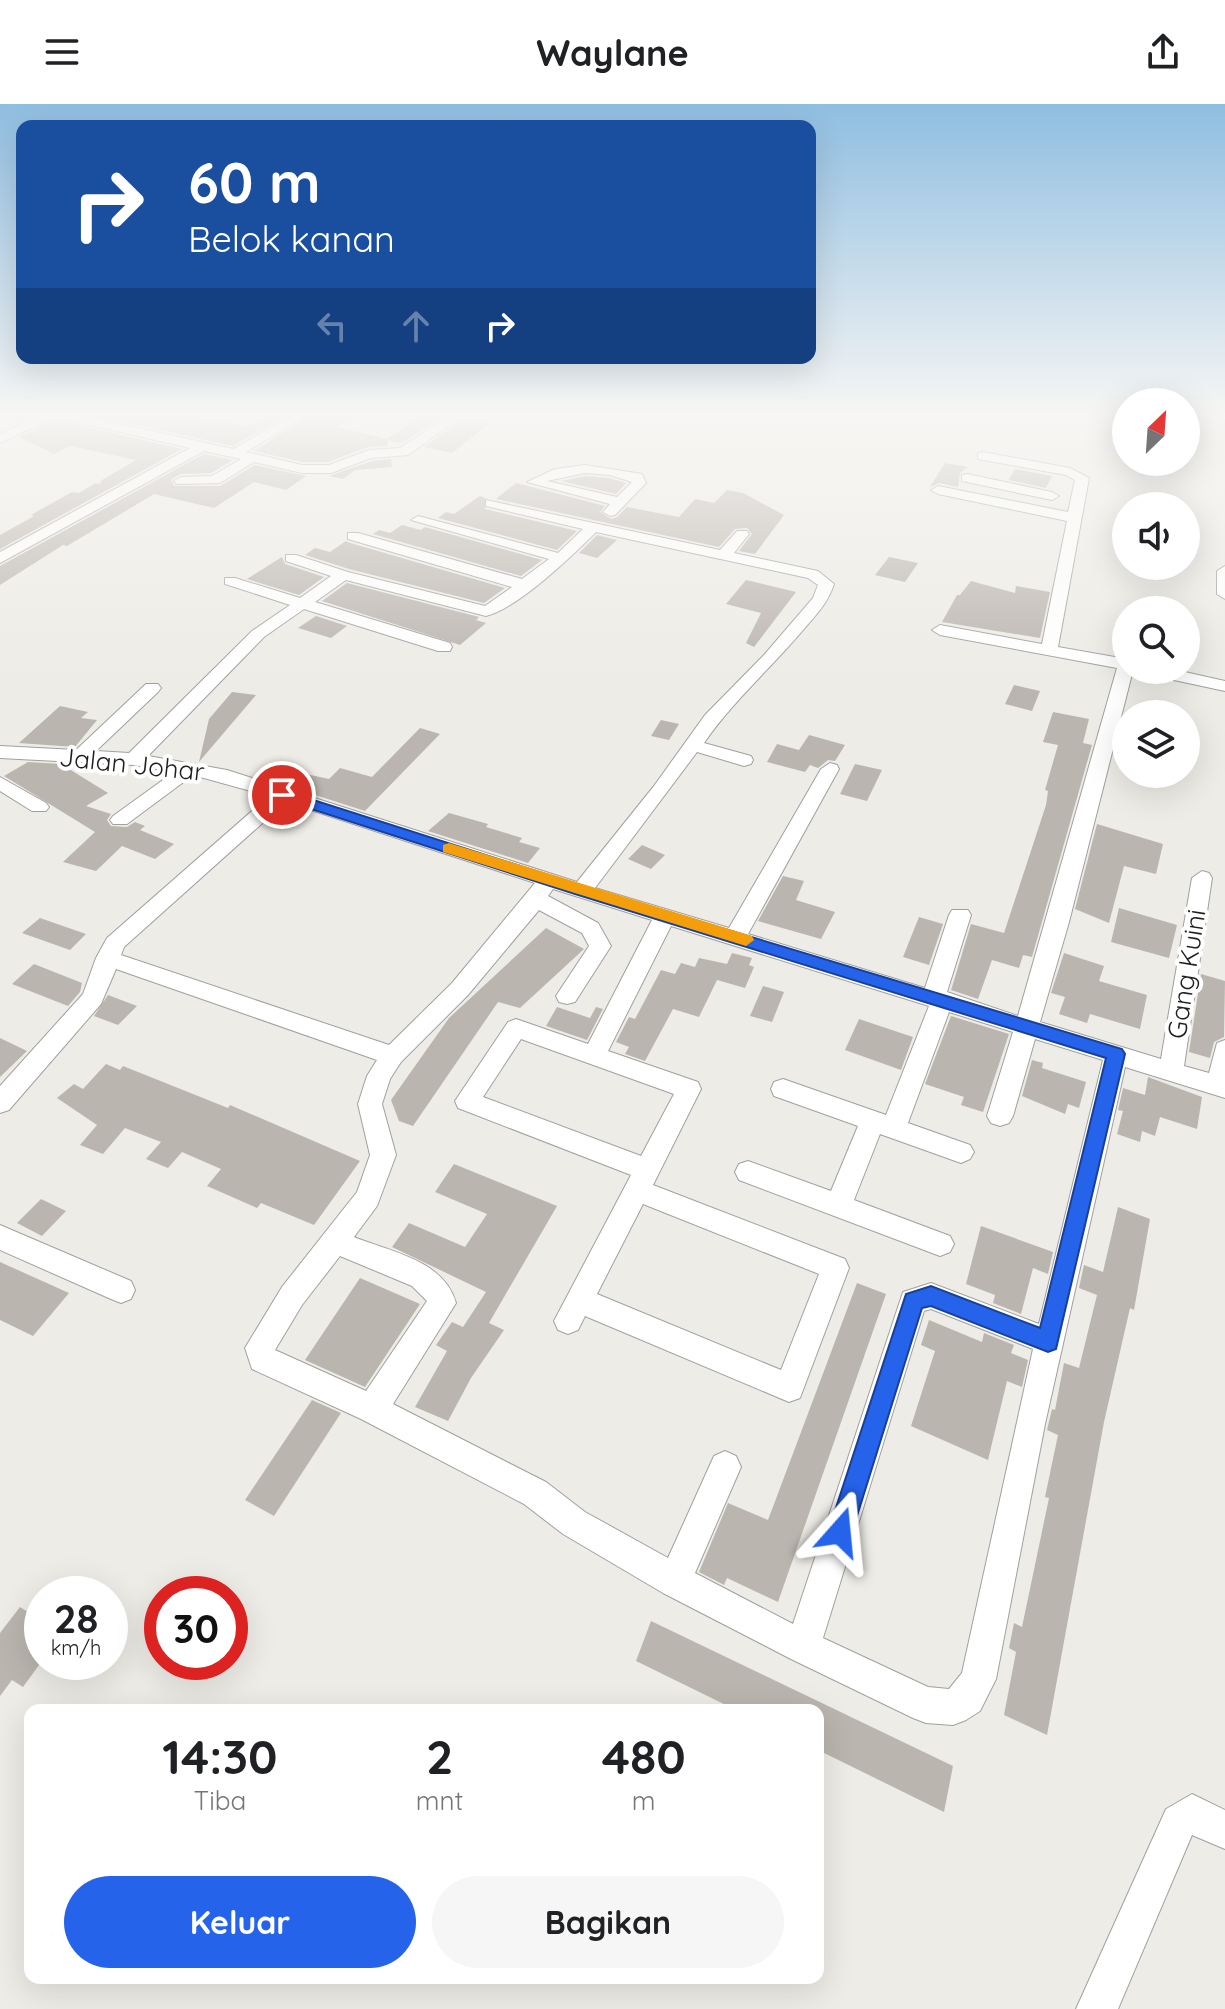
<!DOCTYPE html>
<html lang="id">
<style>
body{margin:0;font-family:Quicksand,sans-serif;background:#f6f6f6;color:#202124;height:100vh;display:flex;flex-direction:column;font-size:30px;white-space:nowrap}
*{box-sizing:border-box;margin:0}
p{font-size:26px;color:#757577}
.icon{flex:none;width:44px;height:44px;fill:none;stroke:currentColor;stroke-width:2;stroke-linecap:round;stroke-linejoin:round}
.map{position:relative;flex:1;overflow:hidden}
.side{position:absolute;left:24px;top:1600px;width:800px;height:280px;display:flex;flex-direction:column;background:#fff;border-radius:16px;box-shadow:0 8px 32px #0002}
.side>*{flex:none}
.banner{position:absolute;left:16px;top:16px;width:800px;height:244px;border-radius:16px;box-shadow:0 8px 32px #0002;background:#1a4fa0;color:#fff;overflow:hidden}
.needle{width:52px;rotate:25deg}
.controls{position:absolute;left:1112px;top:284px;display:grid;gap:16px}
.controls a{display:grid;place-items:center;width:88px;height:88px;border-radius:50%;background:#fff;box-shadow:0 8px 32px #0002;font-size:40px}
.speed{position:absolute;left:24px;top:1472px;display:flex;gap:16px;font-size:40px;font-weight:700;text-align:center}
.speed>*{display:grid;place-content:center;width:104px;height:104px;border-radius:50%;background:#fff;box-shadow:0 8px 32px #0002;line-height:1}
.speed small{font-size:20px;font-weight:400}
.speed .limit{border:12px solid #d22;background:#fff;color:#111}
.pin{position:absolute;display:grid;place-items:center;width:68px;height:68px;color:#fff;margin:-34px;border:4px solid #fff;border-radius:50%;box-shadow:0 2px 8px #0007}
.me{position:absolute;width:88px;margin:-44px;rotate:18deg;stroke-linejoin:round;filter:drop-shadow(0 0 6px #0008)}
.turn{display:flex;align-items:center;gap:28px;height:168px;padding:0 40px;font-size:36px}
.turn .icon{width:104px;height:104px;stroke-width:2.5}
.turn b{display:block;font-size:56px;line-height:68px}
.lanes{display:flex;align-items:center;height:76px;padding:0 40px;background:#0003;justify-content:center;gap:40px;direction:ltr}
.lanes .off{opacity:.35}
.eta{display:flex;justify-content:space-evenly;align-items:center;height:136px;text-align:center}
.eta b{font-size:48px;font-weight:700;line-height:56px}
.cta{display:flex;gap:16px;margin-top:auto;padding:16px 40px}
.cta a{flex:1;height:92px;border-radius:48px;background:#2563eb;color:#fff;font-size:32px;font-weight:700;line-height:92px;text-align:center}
.cta a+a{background:#f6f6f6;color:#202124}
header{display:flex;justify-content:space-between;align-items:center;height:104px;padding:0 40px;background:#fff;font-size:36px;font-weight:700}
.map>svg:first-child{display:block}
.building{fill:#bbb5af}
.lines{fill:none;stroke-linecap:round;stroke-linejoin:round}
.minor-casing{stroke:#a0a0a0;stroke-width:2}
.minor{fill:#fff;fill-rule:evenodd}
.route{fill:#2563eb;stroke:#184099;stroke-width:2}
.slow{fill:#f59e0b}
.labels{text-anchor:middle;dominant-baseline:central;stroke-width:8;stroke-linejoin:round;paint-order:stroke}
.street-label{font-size:26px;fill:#1f1f1f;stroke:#fff}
</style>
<header><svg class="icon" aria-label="menu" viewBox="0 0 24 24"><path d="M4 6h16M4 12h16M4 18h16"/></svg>Waylane<svg class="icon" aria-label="share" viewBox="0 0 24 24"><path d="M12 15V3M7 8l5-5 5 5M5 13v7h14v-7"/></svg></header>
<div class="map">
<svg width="1225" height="1905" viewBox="0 0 1225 1905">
<rect width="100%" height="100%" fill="#eeece6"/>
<g class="building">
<polygon points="82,309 179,309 247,323 272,309 287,311 233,342"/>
<polygon points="314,309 351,315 338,323 387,335 425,309 446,310 402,339 387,336 388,342 368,343 328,358 302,358 254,347"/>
<polygon points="465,314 491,319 452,349 424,343"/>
<polygon points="55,316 182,345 0,445 0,431 34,412 31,411 72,388 79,389 96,379 100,380 102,376 136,356 70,342 54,350 19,333"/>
<polygon points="204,350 233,356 211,369 180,370 171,376 174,382 220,382 255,361 306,372 286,386 254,378 214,404 154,390 67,442 63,441 0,481 0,462"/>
<polygon points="391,355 392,363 355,366 343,375 329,372 372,357"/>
<polygon points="945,359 968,363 960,369 958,383 939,379 930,383"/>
<polygon points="1015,365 1052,372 1046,384 1009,376"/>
<polygon points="585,372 609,374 626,379 616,390 561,377"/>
<polygon points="516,379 605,402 600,408 611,415 617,413 627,403 679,413 695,395 714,399 727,386 743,389 784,411 755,450 739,447 752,430 747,424 735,425 719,443 496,395"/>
<polygon points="480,392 485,394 485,405 577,427 557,446 438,414 446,408 454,410"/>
<polygon points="402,421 421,426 425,423 542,456 521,472 373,430 379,426 390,429"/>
<polygon points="597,431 617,436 597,454 579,449"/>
<polygon points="346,437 347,438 505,484 484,499 349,465 305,451 315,444 330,448"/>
<polygon points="282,453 285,460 324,473 299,491 247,475"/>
<polygon points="889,453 918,459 905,478 875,471"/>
<polygon points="746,476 796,488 754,543 746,539 761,509 726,500"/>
<polygon points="971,477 1015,489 1016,482 1050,488 1040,534 942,518 957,491 960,491"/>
<polygon points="347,479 479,513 476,516 486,519 460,541 322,497"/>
<polygon points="316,512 347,522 331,534 298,524"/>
<polygon points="1014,581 1040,587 1032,607 1005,600"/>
<polygon points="232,588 256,591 199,658 209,615"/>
<polygon points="60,602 88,608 81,614 97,616 75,643 19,639"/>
<polygon points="1053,608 1089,615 1083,639 1092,641 1032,853 1023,851 1019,864 992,856 978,895 951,886 952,883 971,820 1004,829 1046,701 1048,687 1045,686 1058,641 1043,638"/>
<polygon points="661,616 679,620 669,636 651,632"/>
<polygon points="420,624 440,630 365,707 281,680 292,667 329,675 340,664 372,673"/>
<polygon points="809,631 845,641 835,657 828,656 818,664 810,661 805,668 767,658 777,640 799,646"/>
<polygon points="28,658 61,660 108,689 86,702 111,710 107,716 111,722 127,723 135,718 145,722 140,726 174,740 155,755 122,742 96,767 63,758 95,728 4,672"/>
<polygon points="855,660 882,666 867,697 840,690"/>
<polygon points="449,709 488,720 486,723 522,734 519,738 540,744 528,759 428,727"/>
<polygon points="1097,720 1163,740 1156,770 1124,762 1109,819 1075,805"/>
<polygon points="642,741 665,751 651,765 628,755"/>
<polygon points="783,772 804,777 796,796 835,808 821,835 758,817"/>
<polygon points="1119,804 1177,821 1169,854 1111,838"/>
<polygon points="919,813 943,820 929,861 903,853"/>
<polygon points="40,814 86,830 70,846 22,829"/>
<polygon points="546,824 584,845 520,904 498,898 413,1022 399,1017 391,996 449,914"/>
<polygon points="732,849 752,854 749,861 754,863 745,884 717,876 699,913 673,905 645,957 625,950 629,943 616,938 629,913 635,915 661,866 675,870 681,859 695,863 699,854 727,860"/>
<polygon points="1064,849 1104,862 1099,877 1147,891 1140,925 1090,910 1087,919 1059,910 1065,893 1051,889"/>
<polygon points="34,860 82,879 80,888 68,902 12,880"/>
<polygon points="1201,870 1225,877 1224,933 1214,938 1210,954 1189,948"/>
<polygon points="763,882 784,888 772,918 750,912"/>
<polygon points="108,891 137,902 118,921 94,912"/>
<polygon points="557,903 590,914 596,903 603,905 587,936 546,922"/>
<polygon points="951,912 1009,930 983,1008 961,1001 964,993 925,980"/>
<polygon points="859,915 913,933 901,966 845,946"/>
<polygon points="0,934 27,947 0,973"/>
<polygon points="1032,956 1043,959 1042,964 1086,978 1079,1004 1068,1000 1065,1010 1022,992"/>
<polygon points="106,960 120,966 123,962 228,1004 230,1001 360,1057 314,1121 261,1099 257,1104 207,1082 221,1065 182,1048 168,1064 146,1055 161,1038 125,1024 103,1050 80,1041 97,1021 57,994 74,980 83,985"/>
<polygon points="1148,973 1202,993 1197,1025 1160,1013 1155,1032 1142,1027 1140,1038 1117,1030 1123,1007 1118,1006 1123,984 1145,991"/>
<polygon points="454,1060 557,1102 489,1219 504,1226 471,1274 448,1317 415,1303 447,1247 436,1241 452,1218 463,1223 486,1188 392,1143 409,1119 465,1143 487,1110 435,1088"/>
<polygon points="41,1095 66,1107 42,1132 17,1119"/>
<polygon points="1118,1103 1150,1115 1134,1206 1130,1204 1104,1318 1047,1631 1004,1611 1016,1548 1009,1544 1014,1519 1022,1523 1049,1394 1045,1393 1058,1331 1047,1326 1052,1305 1055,1306 1064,1259 1079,1264 1097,1191 1079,1184 1084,1161 1103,1168"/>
<polygon points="981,1122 1053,1148 1048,1170 1033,1164 1021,1210 993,1199 995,1191 966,1180"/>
<polygon points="0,1158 69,1189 33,1232 0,1216"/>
<polygon points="360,1174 420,1200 365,1283 305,1256"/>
<polygon points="857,1179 886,1190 778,1498 727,1474 724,1481 699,1468 728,1399 768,1416"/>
<polygon points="929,1216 982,1238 984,1229 1014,1241 1011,1249 1028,1256 1022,1283 1007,1277 988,1356 911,1322 935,1247 921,1241"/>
<polygon points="312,1296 341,1309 274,1412 245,1396"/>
<polygon points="20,1503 42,1517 42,1557 23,1583 12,1576 0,1592 0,1529"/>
<polygon points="651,1517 953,1662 944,1708 818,1646 818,1606 736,1606 636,1557"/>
</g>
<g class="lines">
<defs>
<g id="minor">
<polygon points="44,309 70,309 233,345 297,309 311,309 246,348 302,361 329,361 369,346 400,344 453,309 467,309 408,351 371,354 331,369 302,369 254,358 220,379 176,380 174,377 181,373 212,372 241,355 204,347 0,459 0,448 190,344 55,313 0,339 0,330"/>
<path d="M983,348L1070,364L1089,374L1058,543L1126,555V566H1133L1069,818L1040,918L1161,955L1192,774L1202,767L1209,769L1212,774L1184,962L1209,969L1217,939L1225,936V994L1125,963L1045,1320L996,1575L980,1607L966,1616L953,1621L926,1619L913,1614L791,1555L663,1489L563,1430L524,1400L361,1315L252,1265L245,1244L282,1183L357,1088L370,1051L358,1000L367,972L377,956L116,865L101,900L9,1006L0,1009V982L83,890L96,854L107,834L269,692L193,671L127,720H113L110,716L113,712L174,668L134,661L0,654V642L76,646L146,580H158L161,584L158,588L96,647L129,649L252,527L290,501L225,480V474H235L300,494L331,472L286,457V451H296L348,468L485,502L512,483L348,435V429H358L522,475L549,455L411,416L418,412L558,449L583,425L486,402V396L720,446L737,427H747L749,430L734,449L818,467L834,480C828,499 816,511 803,526C771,564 732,598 704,639L751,652L753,656L751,660L744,662L697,648L595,784L729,824L821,665L830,659L837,661L839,665L748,830L925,884L949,811L952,806H968L971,811L947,888L1018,912L1117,564L940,531L932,526L940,521L1042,540L1067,417L938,390L931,386L938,382L1068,408L1075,376L1066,371L978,355V349ZM596,428L808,474L818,481L813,494L764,551L705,611L654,682L577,778L227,666L148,652L264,533L304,505L438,547H450L452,543L450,539L315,498L346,476L486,512C518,504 572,452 596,428ZM286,698L535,779L452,879L389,941L121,851L124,843ZM553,785L652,816L588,940L516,915L508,918L455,997L458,1004L631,1071L554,1217L558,1226L568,1230L578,1226L585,1212L789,1298L800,1294L849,1164L845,1155L653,1081L701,985L698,978L608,947L671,822L929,902L886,1011L783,975L774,978L771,985L774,992L858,1022L831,1087L748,1057L739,1060L735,1068L739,1076L940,1152L950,1148L954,1140L950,1132L854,1096L880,1030L961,1059L970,1055L974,1048L970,1041L908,1019L949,908L1013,928L987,1012L991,1019L1000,1022L1009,1019L1013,1012L1035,935L1103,956L1039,1220L931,1179L903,1188L793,1520L695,1469L741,1363L736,1352L725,1347L714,1352L668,1454L585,1408L546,1378L393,1300L456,1199C444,1156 391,1148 354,1133L377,1102L396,1051L382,1000L390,975L401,958L468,891L539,806L582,829L589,842L556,892L559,898L567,900L575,898L611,842L598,819L548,792ZM521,935L674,990L641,1052L483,993ZM643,1100L819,1170L781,1266L597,1190ZM340,1152L412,1182L427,1197L366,1287L275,1246L302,1201ZM931,1205L1033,1245L962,1569L949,1585L928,1583L823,1534L924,1207Z"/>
<path d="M585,361L642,370L646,379L615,411L610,412L603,408L610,400L527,378L555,365ZM585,369L610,371L632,378L617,393L547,377Z"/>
<polygon points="967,370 1052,388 1059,392 1052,396 962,377 962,371"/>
<polygon points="1225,462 1225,495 1217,490 1217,467"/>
<polygon points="1143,566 1176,566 1225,577 1225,587 1146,570"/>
<polygon points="0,673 46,699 49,703 46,707 32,707 0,687"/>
<polygon points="0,1121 131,1177 135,1186 131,1195 121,1199 111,1195 0,1146"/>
<polygon points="1192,1690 1225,1706 1225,1745 1192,1731 1118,1905 1076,1905 1166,1705"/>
</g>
</defs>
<use href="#minor" class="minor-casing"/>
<use href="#minor" class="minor"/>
</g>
<linearGradient id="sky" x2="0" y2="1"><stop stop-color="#8fbee1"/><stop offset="0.54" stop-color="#f7f6f4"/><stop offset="1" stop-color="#f7f6f4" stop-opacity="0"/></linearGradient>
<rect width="1225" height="575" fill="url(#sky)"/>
<polygon class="route" points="282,686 586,783 1122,945 1125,950 1056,1245 1048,1248 931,1202 922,1204 852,1428 849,1437 840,1440 831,1437 828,1428 906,1190 931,1182 1040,1224 1106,954 575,790 277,694 277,687"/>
<polygon class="slow" points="449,739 752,832 754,836 746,842 443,748 443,741"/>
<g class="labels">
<g class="street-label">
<text transform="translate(132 660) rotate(6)">Jalan Johar</text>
<text transform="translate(1186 870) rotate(-81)">Gang Kuini</text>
</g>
</g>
</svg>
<div class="controls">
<a><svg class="needle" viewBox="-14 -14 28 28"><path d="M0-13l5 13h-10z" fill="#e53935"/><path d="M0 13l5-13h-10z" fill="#757577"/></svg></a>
<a><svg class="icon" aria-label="sound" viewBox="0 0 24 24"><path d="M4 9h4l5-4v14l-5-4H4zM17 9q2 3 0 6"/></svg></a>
<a><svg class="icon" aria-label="search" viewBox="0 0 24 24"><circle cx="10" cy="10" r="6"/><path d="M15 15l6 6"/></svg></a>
<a><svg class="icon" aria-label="layers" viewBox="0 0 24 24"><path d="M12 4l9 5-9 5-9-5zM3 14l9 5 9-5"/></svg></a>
</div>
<div class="speed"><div>28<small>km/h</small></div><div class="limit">30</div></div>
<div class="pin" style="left:282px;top:691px;background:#d93025"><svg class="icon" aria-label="arrive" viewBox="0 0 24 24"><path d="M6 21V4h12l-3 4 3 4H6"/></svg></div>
<svg class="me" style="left:840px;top:1428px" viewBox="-20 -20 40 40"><path d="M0-17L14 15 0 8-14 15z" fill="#2563eb" stroke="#fff" stroke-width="4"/></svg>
<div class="banner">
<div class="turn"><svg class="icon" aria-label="right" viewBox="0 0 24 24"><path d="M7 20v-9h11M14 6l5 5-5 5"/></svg><div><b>60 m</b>Belok kanan</div></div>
<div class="lanes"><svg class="icon off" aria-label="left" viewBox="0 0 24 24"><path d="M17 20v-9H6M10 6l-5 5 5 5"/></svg><svg class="icon off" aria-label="ahead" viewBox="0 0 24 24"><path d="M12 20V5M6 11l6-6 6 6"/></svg><svg class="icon" aria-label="right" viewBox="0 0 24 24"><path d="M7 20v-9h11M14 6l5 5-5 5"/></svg></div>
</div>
<section class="side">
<div class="eta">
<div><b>14:30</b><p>Tiba</p></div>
<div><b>2</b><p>mnt</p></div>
<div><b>480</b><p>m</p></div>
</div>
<div class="cta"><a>Keluar</a><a>Bagikan</a></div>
</section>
</div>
